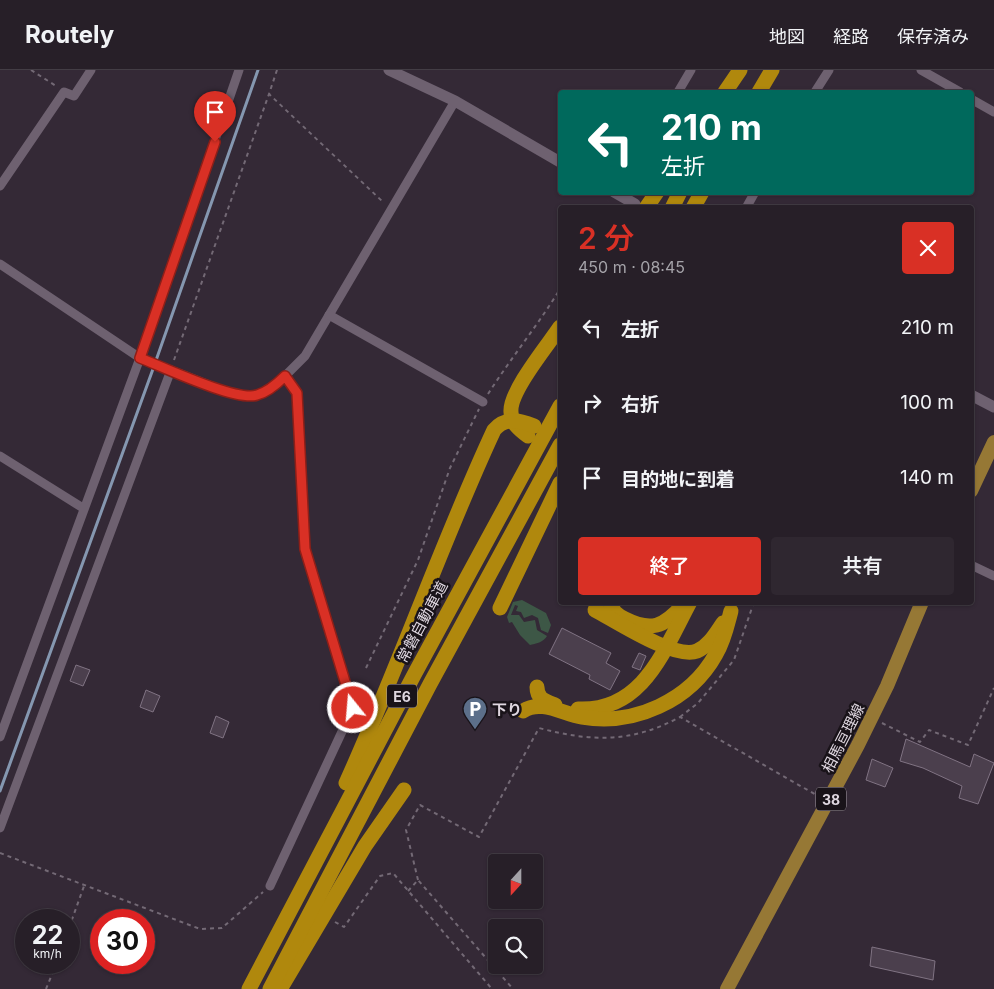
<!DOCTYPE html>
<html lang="ja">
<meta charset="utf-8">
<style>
body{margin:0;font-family:Inter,"Noto Sans JP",sans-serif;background:#2f2730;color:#f1f3f6;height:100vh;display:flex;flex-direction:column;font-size:19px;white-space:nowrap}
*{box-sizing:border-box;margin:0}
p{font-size:16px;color:#a4a2a8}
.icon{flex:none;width:28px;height:28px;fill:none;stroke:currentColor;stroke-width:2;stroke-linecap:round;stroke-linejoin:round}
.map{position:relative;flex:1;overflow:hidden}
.panel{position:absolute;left:558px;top:135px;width:416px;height:400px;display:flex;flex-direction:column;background:#271f28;border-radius:5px;box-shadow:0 1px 4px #0004,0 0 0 1px #433d45}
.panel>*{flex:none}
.guide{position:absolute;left:558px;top:20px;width:416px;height:105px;border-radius:5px;box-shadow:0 1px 4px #0004,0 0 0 1px #433d45;background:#00695c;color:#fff;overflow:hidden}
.needle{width:32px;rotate:201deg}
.tools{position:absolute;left:488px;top:784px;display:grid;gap:10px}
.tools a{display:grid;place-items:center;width:55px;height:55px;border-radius:5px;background:#271f28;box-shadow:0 1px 4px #0004,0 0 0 1px #433d45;font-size:25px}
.speed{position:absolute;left:15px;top:839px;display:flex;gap:10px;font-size:25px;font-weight:700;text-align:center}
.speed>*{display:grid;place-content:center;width:65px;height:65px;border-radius:50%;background:#271f28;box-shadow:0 1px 4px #0004,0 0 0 1px #433d45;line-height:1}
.speed small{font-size:12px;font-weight:400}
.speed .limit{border:8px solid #d22;background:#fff;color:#111}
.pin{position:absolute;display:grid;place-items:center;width:42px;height:42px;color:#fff;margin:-51px -21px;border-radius:50% 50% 50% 0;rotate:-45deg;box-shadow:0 0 5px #0007}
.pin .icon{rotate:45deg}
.me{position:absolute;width:55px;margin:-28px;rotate:343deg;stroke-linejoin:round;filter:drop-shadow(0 0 4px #0008)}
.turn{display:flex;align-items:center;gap:18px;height:105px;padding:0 20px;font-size:22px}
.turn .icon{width:65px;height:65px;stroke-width:2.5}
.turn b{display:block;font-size:35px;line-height:42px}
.round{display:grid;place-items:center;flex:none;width:52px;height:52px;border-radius:5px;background:#2f2730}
.head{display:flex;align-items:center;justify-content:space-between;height:85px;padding:0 20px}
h1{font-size:30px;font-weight:600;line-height:38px;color:#d93025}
.button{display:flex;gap:10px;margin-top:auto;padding:10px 20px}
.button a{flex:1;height:58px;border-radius:5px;background:#d93025;color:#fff;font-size:20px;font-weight:600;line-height:58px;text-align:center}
.button a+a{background:#2f2730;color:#f1f3f6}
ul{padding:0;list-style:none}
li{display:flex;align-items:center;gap:15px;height:75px;padding:0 20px}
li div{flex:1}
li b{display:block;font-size:19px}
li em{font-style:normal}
header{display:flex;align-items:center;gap:30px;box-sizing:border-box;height:70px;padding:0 25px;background:#271f28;border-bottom:1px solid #433d45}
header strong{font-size:24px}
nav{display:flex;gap:28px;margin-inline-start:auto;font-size:18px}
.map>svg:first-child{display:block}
.green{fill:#3d5746}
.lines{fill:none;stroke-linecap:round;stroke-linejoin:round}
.stream{stroke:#8597b0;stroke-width:3}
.building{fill:#4b3f4d;stroke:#807383}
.path{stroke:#736975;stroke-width:2;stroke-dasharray:4 4;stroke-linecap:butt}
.minor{stroke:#6e6170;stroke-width:9}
.tertiary{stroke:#6e6170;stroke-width:11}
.primary{stroke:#967835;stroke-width:14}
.motorway{stroke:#b0880d;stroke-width:15}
.route-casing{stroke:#8d1f18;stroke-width:12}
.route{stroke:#d93025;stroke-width:9}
.labels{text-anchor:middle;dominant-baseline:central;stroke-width:5;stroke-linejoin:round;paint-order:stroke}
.shield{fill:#191319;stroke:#a49ca4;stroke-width:1}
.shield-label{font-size:14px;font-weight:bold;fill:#dfd7e0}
.street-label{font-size:15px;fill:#dfd7e0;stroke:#191319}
.poi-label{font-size:15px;font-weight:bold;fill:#dfd7e0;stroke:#191319;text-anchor:start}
</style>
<header>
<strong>Routely</strong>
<nav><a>地図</a><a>経路</a><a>保存済み</a></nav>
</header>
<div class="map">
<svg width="994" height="919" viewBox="0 0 994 919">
<rect width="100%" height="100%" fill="#342936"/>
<path class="green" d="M522,530L546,543L551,555L548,563L541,560L538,548L532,545L524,548L521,542L516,541L518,536L515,535L511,545H519L524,552L535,550L537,560L547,566C544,572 535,574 530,575L520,565L512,552L509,553L507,547L513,532Z"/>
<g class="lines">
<polyline class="stream" points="0,721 153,299 258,0"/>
</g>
<g class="building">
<polygon points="562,558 611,583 606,593 620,601 610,620 589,609 590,605 549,584"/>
<polygon points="639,583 646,586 640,600 632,597"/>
<polygon points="76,595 90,600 83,616 70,611"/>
<polygon points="146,620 160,626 153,642 140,637"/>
<polygon points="216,646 229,652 223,668 210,663"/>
<polygon points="906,669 970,697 974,684 994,693 978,734 959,728 962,716 923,698 900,691"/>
<polygon points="872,689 893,698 885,717 866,710"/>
<polygon points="872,877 935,891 933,910 870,896"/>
</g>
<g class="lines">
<g class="path">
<polyline points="31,0 56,16"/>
<polyline points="277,0 269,24 383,132"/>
<polyline points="604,138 608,131"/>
<polyline points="174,290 269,24"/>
<path d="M488,324C511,288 538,255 560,219"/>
<polyline points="366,598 418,490 450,398 479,339"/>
<polyline points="680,647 698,633 734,590 754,532"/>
<polyline points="882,653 920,672 929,660 968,675 994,618"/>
<polyline points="0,783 200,859 222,858 263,822"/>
<path d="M418,810L406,760L420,735L479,767L539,658C591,672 632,673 680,647L818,726"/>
<polyline points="408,821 418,810 513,919"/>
<polyline points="335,852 344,857 380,806 393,803 492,919"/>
<polyline points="69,858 84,816"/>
<polyline points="46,919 57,892"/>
</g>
<g class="minor">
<polyline points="921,0 960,22"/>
<polyline points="678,22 691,0"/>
<polyline points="815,22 829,0"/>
<polyline points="971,29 994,42"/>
<polyline points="0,116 64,22 74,26 91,0"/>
<polyline points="746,138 755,122"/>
<polyline points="0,194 140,288 232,324 255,326 274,317 305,286 455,31"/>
<polyline points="329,245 483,332"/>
<polyline points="0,386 83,438"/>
<polyline points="971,495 994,506"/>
<polyline points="0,667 140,288 239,0"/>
<polyline points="0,758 171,300"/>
<polyline points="270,816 353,638 305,479 297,323 285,306"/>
</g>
<g class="tertiary">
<polyline points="389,0 455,31 560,92"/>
<polyline points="614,122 635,134"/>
<polyline points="971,325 994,337"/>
</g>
<g class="primary">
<polyline points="971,421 994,372"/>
<polyline points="727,919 858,675 887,616 922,532"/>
</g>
<g class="motorway">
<polyline points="725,22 740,0"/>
<polyline points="759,22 772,0"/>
<polyline points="646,138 657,122"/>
<polyline points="672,138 680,122"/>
<polyline points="693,138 702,122"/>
<path d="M528,366C520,360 511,353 511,342C509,322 548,275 560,257"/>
<path d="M610,532C612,541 617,545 625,549C651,562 664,557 683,535"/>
<polyline points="500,538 560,413"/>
<path d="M595,540C616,551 675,590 697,581C709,576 716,563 723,553"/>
<path d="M537,617C537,629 545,631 555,635"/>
<path d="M578,639C643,642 664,580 690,532"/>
<path d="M523,641C541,629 563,644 582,647C634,656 690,631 716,584C724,571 727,556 731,541"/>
<path d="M346,713C399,597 440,476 494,360C505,347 519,350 534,356"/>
<polyline points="282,916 365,776 404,720"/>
<polyline points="249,919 414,605 560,336"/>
<polyline points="270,919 430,614 560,375"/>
</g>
</g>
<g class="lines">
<defs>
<path id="route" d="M215,72L140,288C163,297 237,332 257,325C268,322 277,314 285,306L297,323L305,479L353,638"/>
</defs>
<use href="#route" class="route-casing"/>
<use href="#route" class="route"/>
</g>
<defs>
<symbol id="parking-pin" viewBox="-11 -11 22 30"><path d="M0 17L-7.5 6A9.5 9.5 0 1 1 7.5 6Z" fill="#5c6f8a" stroke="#191319"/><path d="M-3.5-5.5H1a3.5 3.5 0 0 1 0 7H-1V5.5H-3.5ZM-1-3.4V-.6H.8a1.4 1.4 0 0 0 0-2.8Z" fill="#fff"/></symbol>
</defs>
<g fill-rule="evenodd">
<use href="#parking-pin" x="461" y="625" width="28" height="38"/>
</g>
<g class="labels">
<g class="shield">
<rect x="387" y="614.5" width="30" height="23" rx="4"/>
<rect x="816" y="717.5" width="30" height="23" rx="4"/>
</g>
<g class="shield-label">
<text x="402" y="626">E6</text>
<text x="831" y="729">38</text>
</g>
<g class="street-label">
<text transform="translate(422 552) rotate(-62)">常磐自動車道</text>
<text transform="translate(843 668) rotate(-63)">相馬亘理線</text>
</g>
<g class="poi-label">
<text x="492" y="639">下り</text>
</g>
</g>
</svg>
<div class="tools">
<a><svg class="needle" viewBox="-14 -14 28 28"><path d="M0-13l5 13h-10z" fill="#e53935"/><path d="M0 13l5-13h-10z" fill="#a4a2a8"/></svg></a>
<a><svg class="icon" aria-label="search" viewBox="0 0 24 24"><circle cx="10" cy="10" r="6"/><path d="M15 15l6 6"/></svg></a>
</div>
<div class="speed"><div>22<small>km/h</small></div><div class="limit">30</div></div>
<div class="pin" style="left:215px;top:72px;background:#d93025"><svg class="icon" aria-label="arrive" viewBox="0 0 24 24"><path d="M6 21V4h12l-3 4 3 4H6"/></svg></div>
<svg class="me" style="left:353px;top:638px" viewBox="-20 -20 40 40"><circle r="17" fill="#d93025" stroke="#fff" stroke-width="3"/><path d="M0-11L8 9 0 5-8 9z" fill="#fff"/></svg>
<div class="guide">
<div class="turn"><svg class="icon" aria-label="left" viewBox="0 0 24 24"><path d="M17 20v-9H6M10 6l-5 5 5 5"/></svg><div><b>210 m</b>左折</div></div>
</div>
<section class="panel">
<div class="head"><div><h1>2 分</h1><p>450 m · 08:45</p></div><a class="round" style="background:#d93025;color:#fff"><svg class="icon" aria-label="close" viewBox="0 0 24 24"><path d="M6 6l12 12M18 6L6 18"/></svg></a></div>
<ul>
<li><svg class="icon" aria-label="left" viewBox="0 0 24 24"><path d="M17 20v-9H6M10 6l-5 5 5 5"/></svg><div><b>左折</b></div><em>210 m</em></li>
<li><svg class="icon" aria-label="right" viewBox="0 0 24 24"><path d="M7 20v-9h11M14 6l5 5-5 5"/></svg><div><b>右折</b></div><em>100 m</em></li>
<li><svg class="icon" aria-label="arrive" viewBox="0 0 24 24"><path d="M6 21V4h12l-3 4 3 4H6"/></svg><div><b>目的地に到着</b></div><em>140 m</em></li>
</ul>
<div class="button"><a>終了</a><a>共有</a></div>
</section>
</div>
